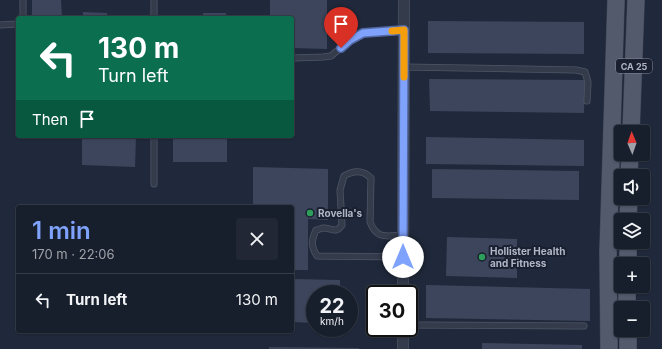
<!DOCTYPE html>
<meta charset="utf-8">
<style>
body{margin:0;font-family:Inter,sans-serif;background:#212734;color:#f1f3f6;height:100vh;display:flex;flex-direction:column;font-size:15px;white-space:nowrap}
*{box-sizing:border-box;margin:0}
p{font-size:13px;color:#9fa2a9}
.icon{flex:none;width:22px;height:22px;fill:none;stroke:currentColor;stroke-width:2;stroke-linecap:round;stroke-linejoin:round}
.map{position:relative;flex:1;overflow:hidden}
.drawer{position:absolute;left:16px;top:205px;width:278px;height:128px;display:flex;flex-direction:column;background:#181f2c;border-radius:4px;box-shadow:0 1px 3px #0004,0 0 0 1px #363d48}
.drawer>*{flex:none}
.top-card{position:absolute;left:16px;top:16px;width:278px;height:122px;border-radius:4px;box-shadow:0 1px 3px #0004,0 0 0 1px #363d48;background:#0b6e4f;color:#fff;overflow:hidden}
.needle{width:26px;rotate:358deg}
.fabs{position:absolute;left:614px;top:125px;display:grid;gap:8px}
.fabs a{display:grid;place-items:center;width:36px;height:36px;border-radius:4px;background:#181f2c;box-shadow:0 1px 3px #0004,0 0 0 1px #363d48;font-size:20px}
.speed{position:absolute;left:306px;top:285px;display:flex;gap:8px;font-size:20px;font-weight:700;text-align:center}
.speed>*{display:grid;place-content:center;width:52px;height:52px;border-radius:50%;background:#181f2c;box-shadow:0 1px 3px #0004,0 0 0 1px #363d48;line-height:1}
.speed small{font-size:10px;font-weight:400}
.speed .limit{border:2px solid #111;border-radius:6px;background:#fff;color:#111}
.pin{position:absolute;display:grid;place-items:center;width:34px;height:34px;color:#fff;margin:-41px -17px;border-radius:50% 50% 50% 0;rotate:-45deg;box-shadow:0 0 4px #0007}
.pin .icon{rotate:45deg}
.me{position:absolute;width:44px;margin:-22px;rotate:0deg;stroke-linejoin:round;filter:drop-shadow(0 0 3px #0008)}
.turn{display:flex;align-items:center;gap:14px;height:84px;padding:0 16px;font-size:18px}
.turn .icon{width:52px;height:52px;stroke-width:2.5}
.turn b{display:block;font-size:28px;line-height:34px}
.then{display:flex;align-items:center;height:38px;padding:0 16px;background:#0003;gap:8px;font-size:15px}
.round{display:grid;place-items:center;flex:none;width:42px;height:42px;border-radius:4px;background:#212734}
.headline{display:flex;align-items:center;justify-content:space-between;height:68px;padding:0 16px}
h1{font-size:24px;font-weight:600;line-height:30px;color:#7fa2fc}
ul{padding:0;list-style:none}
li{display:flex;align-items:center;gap:12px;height:52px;padding:0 16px;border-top:1px solid #363d48}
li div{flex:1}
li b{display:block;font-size:15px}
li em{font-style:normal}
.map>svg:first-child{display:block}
.building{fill:#3c455b}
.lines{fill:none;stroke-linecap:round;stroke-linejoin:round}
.service-casing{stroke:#4f5666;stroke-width:7}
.minor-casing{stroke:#4f5666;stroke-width:12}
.primary-casing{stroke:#3e4454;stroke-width:18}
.service{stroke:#343b4b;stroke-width:5.5}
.minor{stroke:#343b4b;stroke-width:11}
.primary{stroke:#525a6b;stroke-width:17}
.route-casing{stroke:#5369a4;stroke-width:10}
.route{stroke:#7fa2fc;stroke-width:7}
.slow{stroke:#f59e0b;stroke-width:7}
.leisure-dot{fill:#2e9e5b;stroke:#1a2030;stroke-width:1.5}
.labels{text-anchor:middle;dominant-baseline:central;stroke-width:4;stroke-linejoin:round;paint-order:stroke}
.shield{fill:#1a2030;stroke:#82899a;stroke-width:1}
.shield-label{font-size:9px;font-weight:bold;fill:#afb6c7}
.poi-label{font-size:10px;font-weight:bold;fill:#afb6c7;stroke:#1a2030;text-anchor:start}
</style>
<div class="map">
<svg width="662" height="349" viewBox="0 0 662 349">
<rect width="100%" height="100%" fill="#20293b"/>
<g class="building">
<polygon points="32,0 61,0 62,18 32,18"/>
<polygon points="270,0 327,0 327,49 292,48 292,18 270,18"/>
<polygon points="83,12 107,13 107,18 83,18"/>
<rect x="203" y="13" width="23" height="5"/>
<polygon points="428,21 584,22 584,54 428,53"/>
<polygon points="429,79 585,80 584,113 430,111"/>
<polygon points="82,136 136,136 135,167 82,165"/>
<rect x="173" y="136" width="54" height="26"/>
<polygon points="426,137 584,140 584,166 426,164"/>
<polygon points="253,167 328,169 328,220 308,219 308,270 292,270 292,207 253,207"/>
<polygon points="432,169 579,171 579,200 432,198"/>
<polygon points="447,237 517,239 517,278 446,276"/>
<polygon points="292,279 340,280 340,294 315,294 315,323 292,322"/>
<polygon points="426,285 590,289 590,321 426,318"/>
<polygon points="482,343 582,345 582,349 482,349"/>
<polygon points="269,347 359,348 359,349 269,349"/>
</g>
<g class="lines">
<defs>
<g id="service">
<polyline points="23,0 23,18"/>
<polyline points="154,18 154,0"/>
<polyline points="0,25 18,24"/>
<polyline points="292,58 323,57 331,56 350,40 363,33 404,30"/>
<polyline points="404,67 576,70 585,72 588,82 587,101"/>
<polyline points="154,184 154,136"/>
<path d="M403,257L317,256C311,246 311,241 316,230C319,230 321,228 323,228C332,228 336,234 342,225L340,190L344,176C354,170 363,170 371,178L370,222C377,240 387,236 403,235"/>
<polyline points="409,325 584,326"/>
</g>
<g id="minor">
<polyline points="403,294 404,0"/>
<polyline points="403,349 403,328"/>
</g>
<g id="primary">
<polyline points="631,132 636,0"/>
<polyline points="629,176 630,154"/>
<polyline points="628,220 629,198"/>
<polyline points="628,264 628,242"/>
<polyline points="627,308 627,286"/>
<polyline points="628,330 628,349"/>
<polyline points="609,349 608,252 616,0"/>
</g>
</defs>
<use href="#service" class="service-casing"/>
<use href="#minor" class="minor-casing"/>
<use href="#primary" class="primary-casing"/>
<use href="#service" class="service"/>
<use href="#minor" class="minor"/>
<use href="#primary" class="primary"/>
</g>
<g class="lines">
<defs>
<polyline id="route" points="341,48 350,40 363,33 404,30 403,257"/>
</defs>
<use href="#route" class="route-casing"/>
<use href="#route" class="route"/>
<polyline class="slow" points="392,31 404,30 404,77"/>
</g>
<g class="leisure-dot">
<circle cx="310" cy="213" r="4"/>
<circle cx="482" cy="257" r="4"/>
</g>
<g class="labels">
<rect class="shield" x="616" y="59" width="36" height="14" rx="3"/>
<g class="shield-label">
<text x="634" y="66">CA 25</text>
</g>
<g class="poi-label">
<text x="318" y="213">Rovella's</text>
<text x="490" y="251">Hollister Health<tspan x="490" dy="12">and Fitness</tspan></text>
</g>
</g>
</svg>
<div class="fabs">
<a><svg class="needle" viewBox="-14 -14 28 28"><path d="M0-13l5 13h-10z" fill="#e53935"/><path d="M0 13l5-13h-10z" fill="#9fa2a9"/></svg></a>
<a><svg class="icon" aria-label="sound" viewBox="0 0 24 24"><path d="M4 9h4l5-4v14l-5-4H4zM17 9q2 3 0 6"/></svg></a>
<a><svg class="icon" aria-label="layers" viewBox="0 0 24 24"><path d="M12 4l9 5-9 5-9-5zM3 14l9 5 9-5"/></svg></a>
<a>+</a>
<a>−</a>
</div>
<div class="speed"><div>22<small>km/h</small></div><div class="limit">30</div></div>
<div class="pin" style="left:341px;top:48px;background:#d93025"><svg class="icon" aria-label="arrive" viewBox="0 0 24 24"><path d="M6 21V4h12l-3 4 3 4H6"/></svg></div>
<svg class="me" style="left:403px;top:257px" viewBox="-20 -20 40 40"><circle r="19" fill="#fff"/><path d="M0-13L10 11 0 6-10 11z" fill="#7fa2fc"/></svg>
<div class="top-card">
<div class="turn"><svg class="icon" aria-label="left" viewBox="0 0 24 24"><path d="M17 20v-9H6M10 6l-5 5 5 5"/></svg><div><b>130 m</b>Turn left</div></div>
<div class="then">Then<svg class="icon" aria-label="arrive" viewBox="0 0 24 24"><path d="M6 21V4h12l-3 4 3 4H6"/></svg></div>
</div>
<section class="drawer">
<div class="headline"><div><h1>1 min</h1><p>170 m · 22:06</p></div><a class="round"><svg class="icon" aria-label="close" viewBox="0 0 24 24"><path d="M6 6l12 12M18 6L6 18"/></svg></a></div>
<ul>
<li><svg class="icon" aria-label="left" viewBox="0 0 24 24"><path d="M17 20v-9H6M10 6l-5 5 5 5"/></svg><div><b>Turn left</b></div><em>130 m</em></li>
</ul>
</section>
</div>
